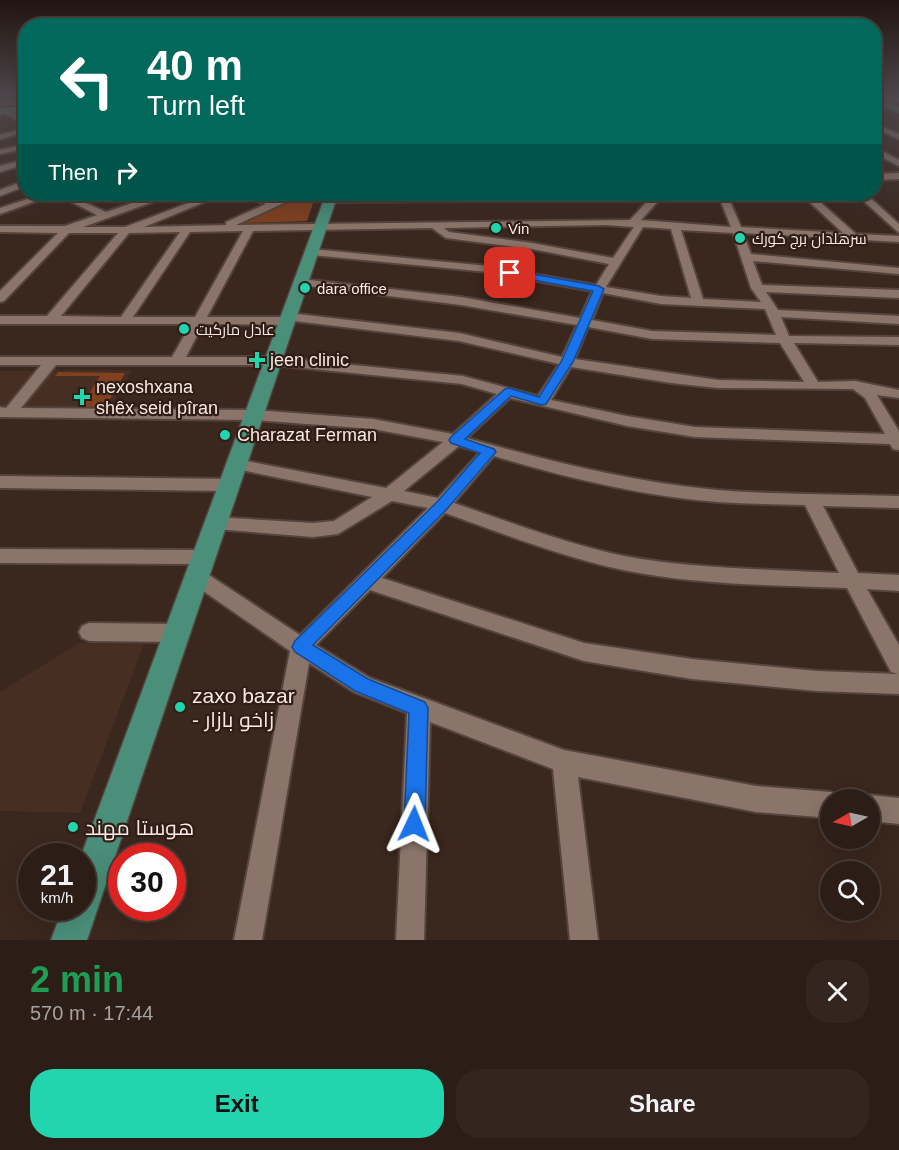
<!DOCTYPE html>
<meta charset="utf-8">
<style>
body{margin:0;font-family:Helvetica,Cairo,sans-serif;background:#34261f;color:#f1f3f6;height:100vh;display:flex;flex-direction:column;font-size:22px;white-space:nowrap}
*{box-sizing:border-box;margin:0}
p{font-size:20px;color:#a6a2a1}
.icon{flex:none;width:33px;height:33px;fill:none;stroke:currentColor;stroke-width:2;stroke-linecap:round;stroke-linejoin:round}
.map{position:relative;height:940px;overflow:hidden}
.side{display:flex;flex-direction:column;background:#2c1d16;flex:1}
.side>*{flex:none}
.hud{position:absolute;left:18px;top:18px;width:864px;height:183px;border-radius:24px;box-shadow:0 6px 24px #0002,0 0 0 2px #483b35;background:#00695c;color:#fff;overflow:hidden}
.needle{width:39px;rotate:261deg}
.tools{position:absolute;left:820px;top:789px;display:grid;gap:12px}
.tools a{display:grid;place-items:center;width:60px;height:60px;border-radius:50%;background:#2c1d16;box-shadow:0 6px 24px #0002,0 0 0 2px #483b35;font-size:30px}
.speed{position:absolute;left:18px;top:843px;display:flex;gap:12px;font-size:30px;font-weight:700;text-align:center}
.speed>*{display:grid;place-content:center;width:78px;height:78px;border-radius:50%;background:#2c1d16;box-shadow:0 6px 24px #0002,0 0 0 2px #483b35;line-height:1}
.speed small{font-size:15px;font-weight:400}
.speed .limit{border:9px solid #d22;background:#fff;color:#111}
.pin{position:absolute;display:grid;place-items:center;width:51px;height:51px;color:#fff;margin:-26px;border-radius:12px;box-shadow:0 3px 9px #0006}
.me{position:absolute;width:66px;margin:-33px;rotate:2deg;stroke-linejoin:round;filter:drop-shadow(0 0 4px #0008)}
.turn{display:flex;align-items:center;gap:21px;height:126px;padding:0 30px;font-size:27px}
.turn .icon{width:78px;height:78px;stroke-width:2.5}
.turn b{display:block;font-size:42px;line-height:51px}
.then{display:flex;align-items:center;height:57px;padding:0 30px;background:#0003;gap:12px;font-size:22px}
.round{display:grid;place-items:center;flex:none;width:63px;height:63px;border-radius:24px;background:#34261f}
.headline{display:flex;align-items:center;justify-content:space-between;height:102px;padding:0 30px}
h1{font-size:36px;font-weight:700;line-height:45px;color:#1e9e55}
.button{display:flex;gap:12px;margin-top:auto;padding:12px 30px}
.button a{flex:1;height:69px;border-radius:24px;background:#22d5af;color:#111;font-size:24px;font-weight:700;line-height:69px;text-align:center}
.button a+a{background:#34261f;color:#f1f3f6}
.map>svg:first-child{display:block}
.built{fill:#472e22}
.green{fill:#81401e}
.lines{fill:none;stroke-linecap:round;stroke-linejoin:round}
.minor-casing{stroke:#54443d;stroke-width:4}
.major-casing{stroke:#54443d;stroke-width:3}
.minor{fill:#8b756a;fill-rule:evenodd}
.major{fill:#4a8f7a;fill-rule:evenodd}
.route{fill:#1a73e8;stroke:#114b97;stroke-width:1.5}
.poi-dot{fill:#22d5af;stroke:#301d15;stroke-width:2}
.labels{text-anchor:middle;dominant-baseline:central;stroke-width:4.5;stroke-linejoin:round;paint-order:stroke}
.far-poi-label{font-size:15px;fill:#f6e9e3;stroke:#301d15;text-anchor:start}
.poi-label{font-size:18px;fill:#f6e9e3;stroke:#301d15;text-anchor:start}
.near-poi-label{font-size:21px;fill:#f6e9e3;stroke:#301d15;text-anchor:start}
</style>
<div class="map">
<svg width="899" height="940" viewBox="0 0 899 940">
<rect width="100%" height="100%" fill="#3a271e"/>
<g class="built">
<polygon points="50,370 132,370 108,411 19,411"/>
<polygon points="0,371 38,371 7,409 0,409"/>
<polygon points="79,643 144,644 80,813 0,811 0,692"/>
</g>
<g class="green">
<polygon points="306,194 316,194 307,221 242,223"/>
<polygon points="58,372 125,373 105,408 80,408 100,376 55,376"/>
</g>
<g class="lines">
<defs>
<g id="minor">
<polygon points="899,97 899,101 874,101 877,98"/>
<rect x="0" y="101" width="26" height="4"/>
<polygon points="9,111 26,119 26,124 6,115"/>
<polygon points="874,123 899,134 899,139 874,128"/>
<polygon points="26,128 26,132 0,139 0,135"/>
<polygon points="26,144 26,149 0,154 0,150"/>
<polygon points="874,147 899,160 899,166 874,153"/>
<polygon points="26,159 26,164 0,172 0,166"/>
<polygon points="899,173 899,179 874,180 874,174"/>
<polygon points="26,180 26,186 0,196 0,190"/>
<path d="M43,194H66L106,212L159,194H170L169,196L83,227H125L212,194H224L144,227L226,225V222L266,204L243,196L242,194H253L274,201L291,194H303L236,225L630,220L654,194H683L679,197L661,198L641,220L731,227L718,194H727L741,227L843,233L801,194H811L856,234L899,236V242L743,233L751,254L899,268V274L753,261L762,285L899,290V298L766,292L778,310L899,316V324L781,317L789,336L899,337V345L794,343L818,382L855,381L899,390V398L877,395L899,431V450L893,449L890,444L695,437L627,426L510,398L467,438C549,461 632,482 717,490C777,495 839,494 899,496V508L823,506L858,573L899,575V591L867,589L899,645V694L817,691L692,679L584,661L370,590L316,645L370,678L564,750L756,786L831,792L840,796L841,800H831V818L756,812L578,777L598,940H570L553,769L430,722L424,940H396L407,713L354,692L309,663L262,940H234L290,651L189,581L186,576L189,571L196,568L203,571L300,635L428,508L392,501L338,534L313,537L215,529L209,528L206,523L209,518L215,517L313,523L334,521L372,497L236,469L230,468L228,464L230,460L236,459L386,488L443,442L373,429L254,420L0,417V407L6,408L41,365H0V357H172L191,324H0V316H47L118,233H69L4,301L0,302V291L58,233L0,232V226H65L97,215L56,194L0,214V208ZM606,225L634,227L613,258L532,243L449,232L444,228ZM643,227L671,229L691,298L661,296L606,287ZM432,228L446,238L532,249L609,264L596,285L488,266L312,249L307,252L312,255L488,272L592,291L580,318L461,297L301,279L295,282L301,285L461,305L577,325L562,357L459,333L289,313L283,317H207L253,231ZM681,230L733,233L751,288L761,302L703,299ZM243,231L195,317H133L190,232ZM180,232L121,317L61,316L129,233ZM603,293L661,304L765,309L776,335L652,331L592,320ZM294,321L459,341L559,364L538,396L463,376L273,357H186L203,324L288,325ZM588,327L652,339L780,343L804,382L718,380L575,359ZM56,365H273L462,384L497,394L453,434L373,419L254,410L21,408ZM571,367L671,383L718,388L853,389L865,398L885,434L695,427L627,416L551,400ZM459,446L480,452L438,498L404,491ZM494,456C567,478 642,496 718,502C747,504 776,504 805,505L839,573C767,569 695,569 624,556C566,544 510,522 454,503ZM445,513C504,534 562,557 623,570C696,585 772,585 847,588L891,672L898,674L817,671L692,659L584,643L382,578Z"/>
<polygon points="856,194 866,194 899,224 899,233"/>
<polygon points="616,195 619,196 619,200 330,202 325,199 330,196"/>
<polygon points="0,476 229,479 235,481 237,485 235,489 229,491 0,488"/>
<polygon points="0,549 203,550 210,552 212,557 210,562 203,564 0,563"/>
<polygon points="89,623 176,624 183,627 186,633 183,639 176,642 89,641 82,638 79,632 82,626"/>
<polygon points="870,795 899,798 899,824 870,821 870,800 861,800"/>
</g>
<g id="major">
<polygon points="874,97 899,107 899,113 874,102"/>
<polygon points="26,105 26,111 0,115 0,109"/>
<polygon points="326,194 338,194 87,940 51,940 63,908 82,908 81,856"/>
</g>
</defs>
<use href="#minor" class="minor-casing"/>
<use href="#major" class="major-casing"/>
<use href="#minor" class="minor"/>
<use href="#major" class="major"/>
</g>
<linearGradient id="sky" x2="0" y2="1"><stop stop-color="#201510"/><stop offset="0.42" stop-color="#4f474c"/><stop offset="1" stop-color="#4f474c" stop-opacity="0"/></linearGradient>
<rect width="899" height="227" fill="url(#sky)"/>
<polygon class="route" points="510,270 599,286 604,289 573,362 546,404 542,405 511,396 465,439 494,449 496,452 447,509 313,645 368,679 425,702 428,708 425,824 422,832 414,835 407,832 404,824 409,713 355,691 295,652 292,647 295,641 437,502 480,453 451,443 449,440 451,437 505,389 509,388 539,397 561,362 593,291 507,275 506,273"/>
<g class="poi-dot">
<circle cx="496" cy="228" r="6"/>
<circle cx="740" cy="238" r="6"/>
<circle cx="305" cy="288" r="6"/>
<circle cx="184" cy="329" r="6"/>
<path d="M254 351h6v6h6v6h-6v6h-6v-6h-6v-6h6z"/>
<path d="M79 388h6v6h6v6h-6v6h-6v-6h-6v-6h6z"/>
<circle cx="225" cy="435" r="6"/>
<circle cx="180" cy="707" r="6"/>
<circle cx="73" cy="827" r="6"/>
</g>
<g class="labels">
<g class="far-poi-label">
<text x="508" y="228">Vin</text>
<text x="752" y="238">سرهلدان برج كورك</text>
<text x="317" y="288">dara office</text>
<text x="196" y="329">عادل ماركيت</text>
</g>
<g class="poi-label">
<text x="270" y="360">jeen clinic</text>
<text x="96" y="387">nexoshxana<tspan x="96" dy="21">shêx seid pîran</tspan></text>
<text x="237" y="435">Charazat Ferman</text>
</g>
<g class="near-poi-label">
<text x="192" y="695">zaxo bazar<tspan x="192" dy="24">- زاخو بازار</tspan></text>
<text x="85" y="827">هوستا مهند</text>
</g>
</g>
</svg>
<div class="tools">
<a><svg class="needle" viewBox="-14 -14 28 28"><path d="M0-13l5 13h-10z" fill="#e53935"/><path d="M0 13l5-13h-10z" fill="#a6a2a1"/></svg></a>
<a><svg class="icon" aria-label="search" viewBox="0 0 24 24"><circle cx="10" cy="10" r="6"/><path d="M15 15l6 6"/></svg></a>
</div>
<div class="speed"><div>21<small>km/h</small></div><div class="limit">30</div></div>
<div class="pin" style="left:510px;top:273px;background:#d93025"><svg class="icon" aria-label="arrive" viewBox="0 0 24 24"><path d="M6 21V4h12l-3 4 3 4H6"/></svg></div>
<svg class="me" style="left:414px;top:824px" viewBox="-20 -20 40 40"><path d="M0-17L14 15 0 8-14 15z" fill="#1a73e8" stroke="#fff" stroke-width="4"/></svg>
<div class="hud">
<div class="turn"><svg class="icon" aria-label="left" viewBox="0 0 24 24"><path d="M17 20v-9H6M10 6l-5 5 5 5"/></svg><div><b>40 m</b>Turn left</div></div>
<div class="then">Then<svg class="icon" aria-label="right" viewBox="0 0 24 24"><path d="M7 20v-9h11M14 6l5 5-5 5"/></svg></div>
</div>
</div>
<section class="side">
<div class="headline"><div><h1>2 min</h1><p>570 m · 17:44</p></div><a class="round"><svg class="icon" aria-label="close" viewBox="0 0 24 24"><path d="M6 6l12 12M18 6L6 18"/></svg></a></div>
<div class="button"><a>Exit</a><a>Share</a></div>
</section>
